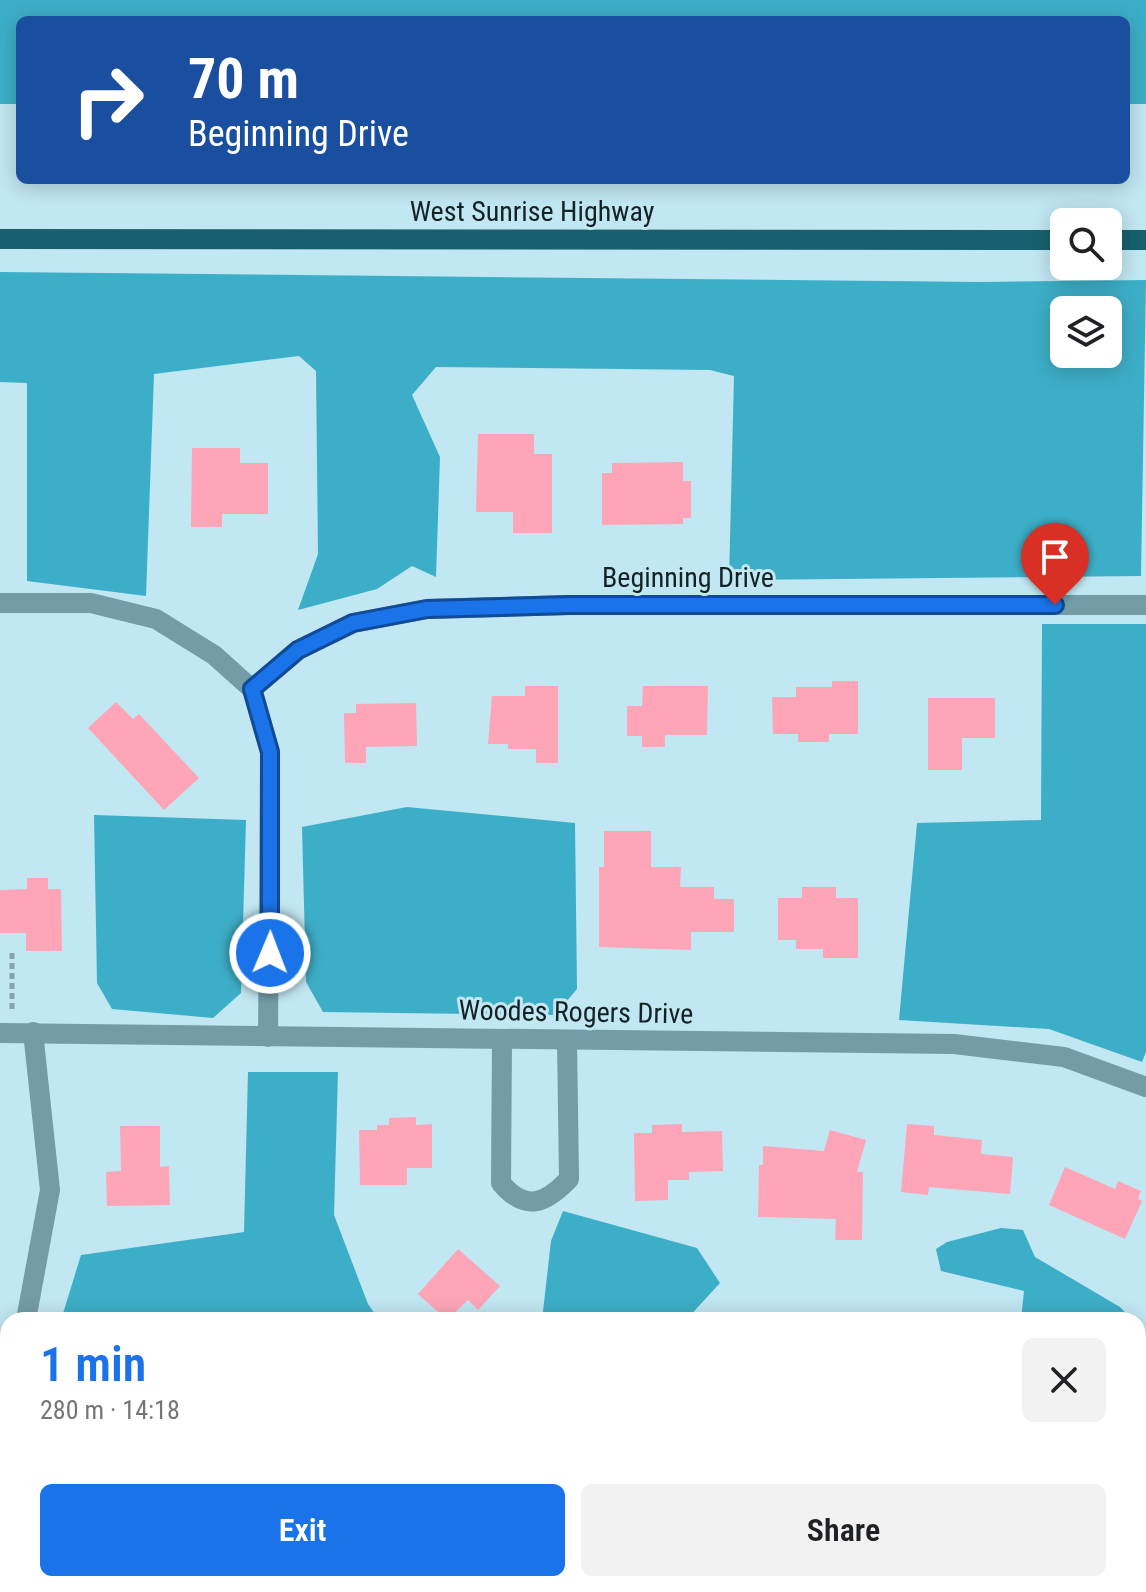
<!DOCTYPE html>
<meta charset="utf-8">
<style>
body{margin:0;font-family:"Roboto Condensed",sans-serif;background:#f2f2f2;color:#202124;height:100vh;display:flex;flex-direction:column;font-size:30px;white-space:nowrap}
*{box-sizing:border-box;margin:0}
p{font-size:26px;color:#757577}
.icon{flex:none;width:44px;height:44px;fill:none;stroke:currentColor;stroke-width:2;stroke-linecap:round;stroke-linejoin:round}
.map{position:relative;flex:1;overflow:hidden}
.panel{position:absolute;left:0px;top:1312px;width:1146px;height:280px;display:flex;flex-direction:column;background:#fff;border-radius:24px 24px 0 0;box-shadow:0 4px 20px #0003}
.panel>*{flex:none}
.banner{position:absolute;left:16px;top:16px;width:1114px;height:168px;border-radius:12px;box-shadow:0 4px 20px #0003;background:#1a4fa0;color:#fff;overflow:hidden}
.tools{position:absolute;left:1050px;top:208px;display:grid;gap:16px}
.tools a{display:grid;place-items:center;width:72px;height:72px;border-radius:12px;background:#fff;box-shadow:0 4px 20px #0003;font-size:40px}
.pin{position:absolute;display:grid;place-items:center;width:68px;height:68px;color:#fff;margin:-82px -34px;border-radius:50% 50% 50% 0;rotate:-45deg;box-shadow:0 0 8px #0007}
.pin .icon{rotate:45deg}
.me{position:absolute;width:88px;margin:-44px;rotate:1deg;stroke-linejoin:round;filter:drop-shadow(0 0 6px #0008)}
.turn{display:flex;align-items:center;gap:28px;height:168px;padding:0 40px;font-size:36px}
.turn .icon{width:104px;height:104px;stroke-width:2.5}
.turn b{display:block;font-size:56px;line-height:68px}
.round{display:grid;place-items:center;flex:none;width:84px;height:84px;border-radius:12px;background:#f2f2f2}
.summary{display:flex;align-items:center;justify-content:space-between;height:136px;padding:0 40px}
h1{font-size:48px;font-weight:600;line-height:60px;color:#1a73e8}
.cta{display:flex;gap:16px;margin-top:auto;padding:16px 40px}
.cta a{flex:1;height:92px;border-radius:12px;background:#1a73e8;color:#fff;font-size:32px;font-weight:600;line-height:92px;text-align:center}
.cta a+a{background:#f2f2f2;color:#202124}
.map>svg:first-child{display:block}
.green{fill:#8bddf2}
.forest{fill:#3daec7;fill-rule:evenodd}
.building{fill:#fea6b8}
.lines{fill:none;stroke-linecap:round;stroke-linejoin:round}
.path{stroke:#86a3ac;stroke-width:5;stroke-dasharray:6 4;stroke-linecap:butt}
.street{stroke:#739ca7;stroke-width:20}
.primary{stroke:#18606f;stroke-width:20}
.route-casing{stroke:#114b97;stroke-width:20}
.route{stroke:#1a73e8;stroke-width:14}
.labels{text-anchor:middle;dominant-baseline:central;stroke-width:6;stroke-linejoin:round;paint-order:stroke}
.street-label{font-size:28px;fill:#142226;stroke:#c1e7f2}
</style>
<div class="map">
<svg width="1146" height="1592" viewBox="0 0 1146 1592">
<rect width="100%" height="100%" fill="#c1e7f2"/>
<polygon class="green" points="320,1584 565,1584 566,1592 315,1592"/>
<g class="forest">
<polygon points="0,0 1146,0 1146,104 1126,104 1126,20 20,20 20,104 0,104"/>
<path d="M0,272L980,282L1146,280L1141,576L729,580L734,376L710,370L436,367L412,395L440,457L436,577L412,566L377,589L298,610L318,554L316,371L299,356L154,374L146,596L27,581V383L0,382ZM1108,310V354H1064V310Z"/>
<polygon points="1042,624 1146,624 1146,1052 1142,1062 1049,1029 899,1020 917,823 1041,820"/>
<polygon points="407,807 575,823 577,989 555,1015 323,1012 306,982 302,827"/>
<polygon points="94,815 246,820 241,993 213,1018 112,1009 97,983"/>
<polygon points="248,1072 338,1072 334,1215 368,1304 379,1320 61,1320 81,1255 244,1232"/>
<polygon points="563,1211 697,1248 720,1283 686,1320 542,1320 551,1241"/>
<polygon points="1001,1228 1023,1230 1035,1257 1120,1307 1133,1320 1021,1320 1024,1291 941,1271 936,1249 947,1242"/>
<polygon points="1138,1324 1146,1332 1146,1539 1138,1539"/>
<polygon points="8,1496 8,1584 320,1584 315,1592 0,1592 0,1522"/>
<polygon points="565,1584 645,1584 657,1592 566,1592"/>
</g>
<g class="building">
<polygon points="478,434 534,434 534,454 552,454 552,533 513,533 513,512 476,512"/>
<polygon points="192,448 240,448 240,463 268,463 268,514 222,514 222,527 191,527"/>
<polygon points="683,462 683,481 691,481 691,518 683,518 683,524 602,525 602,473 612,473 612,463"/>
<polygon points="832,681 858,681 858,734 829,734 829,742 798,742 798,734 773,734 772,697 796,697 796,687 832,687"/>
<polygon points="525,686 558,686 558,763 536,763 536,749 508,749 508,744 488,744 492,696 525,696"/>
<polygon points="643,686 708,686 707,735 665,735 665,747 642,747 642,736 627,736 627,706 642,706"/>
<polygon points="928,698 995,698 995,738 962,738 962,770 928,770"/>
<polygon points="116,702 133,719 139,714 199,778 164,810 88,728"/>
<polygon points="416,703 417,746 366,747 366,763 345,763 344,713 356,713 356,704"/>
<polygon points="604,831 651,831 651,867 681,867 680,887 714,887 714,899 734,899 734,932 691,932 691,950 599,947 599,867 604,867"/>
<polygon points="27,878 48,878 48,889 61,889 62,951 26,951 26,933 0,933 0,890 27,889"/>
<polygon points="802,887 836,887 836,898 858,898 858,958 823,958 823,949 796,949 796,940 778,940 778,898 802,898"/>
<polygon points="416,1117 416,1125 432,1124 432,1168 407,1168 407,1185 360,1185 359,1130 377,1130 377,1125 389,1125 389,1118"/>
<polygon points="682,1124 682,1132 722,1131 723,1171 689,1172 689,1180 668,1180 668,1200 635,1201 634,1133 652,1133 652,1125"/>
<polygon points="907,1124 934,1126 934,1135 982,1140 981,1154 1013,1157 1010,1194 929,1187 928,1195 901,1192"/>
<polygon points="120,1126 160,1126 160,1167 169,1166 170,1205 107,1206 106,1172 121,1171"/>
<polygon points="830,1130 866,1140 857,1172 863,1172 862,1240 835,1240 836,1219 758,1217 759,1165 763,1165 763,1146 824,1151"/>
<polygon points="1065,1167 1115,1189 1118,1181 1141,1191 1138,1199 1142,1201 1125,1239 1049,1205"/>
<polygon points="458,1249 500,1286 478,1310 468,1300 447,1320 418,1294"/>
</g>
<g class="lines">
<polyline class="path" points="12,953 12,1011"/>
<g class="street">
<polyline points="0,603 91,603 156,619 214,655 252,689 270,752 268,1037"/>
<polyline points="252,689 298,650 353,623 427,609 569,605 1146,605"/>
<polyline points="0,1033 954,1044 1064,1057 1146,1087"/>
<path d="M502,1039L501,1183C526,1213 546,1203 569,1179L567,1040"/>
<polyline points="26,1320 50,1190 33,1032"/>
<polyline points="0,1419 8,1389"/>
<polyline points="1138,1562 1146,1562"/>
<polyline points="1032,1592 1051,1584"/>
</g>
<g class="primary">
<polyline points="0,239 1064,240"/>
<polyline points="1108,240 1146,240"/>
</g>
</g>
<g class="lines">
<defs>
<polyline id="route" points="270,953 270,752 252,689 298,650 353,623 427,609 569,605 1055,605"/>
</defs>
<use href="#route" class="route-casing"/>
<use href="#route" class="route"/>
</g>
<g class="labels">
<g class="street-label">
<text x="532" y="211">West Sunrise Highway</text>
<text x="688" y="577">Beginning Drive</text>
<text transform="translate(576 1012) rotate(1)">Woodes Rogers Drive</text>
</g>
</g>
</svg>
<div class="tools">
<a><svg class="icon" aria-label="search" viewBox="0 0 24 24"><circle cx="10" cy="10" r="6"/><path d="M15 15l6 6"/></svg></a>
<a><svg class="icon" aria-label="layers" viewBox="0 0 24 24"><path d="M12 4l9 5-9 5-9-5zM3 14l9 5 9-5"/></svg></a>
</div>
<div class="pin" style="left:1055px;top:605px;background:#d93025"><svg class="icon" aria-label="arrive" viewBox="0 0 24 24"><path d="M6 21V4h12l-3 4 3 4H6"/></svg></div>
<svg class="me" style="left:270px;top:953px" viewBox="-20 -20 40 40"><circle r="17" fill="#1a73e8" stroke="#fff" stroke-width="3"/><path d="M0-11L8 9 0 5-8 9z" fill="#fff"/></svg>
<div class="banner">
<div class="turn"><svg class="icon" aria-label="right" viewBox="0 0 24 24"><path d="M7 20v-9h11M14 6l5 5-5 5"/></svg><div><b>70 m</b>Beginning Drive</div></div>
</div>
<section class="panel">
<div class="summary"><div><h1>1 min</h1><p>280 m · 14:18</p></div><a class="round"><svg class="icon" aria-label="close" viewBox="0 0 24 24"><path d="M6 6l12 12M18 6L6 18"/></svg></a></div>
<div class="cta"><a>Exit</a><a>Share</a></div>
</section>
</div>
